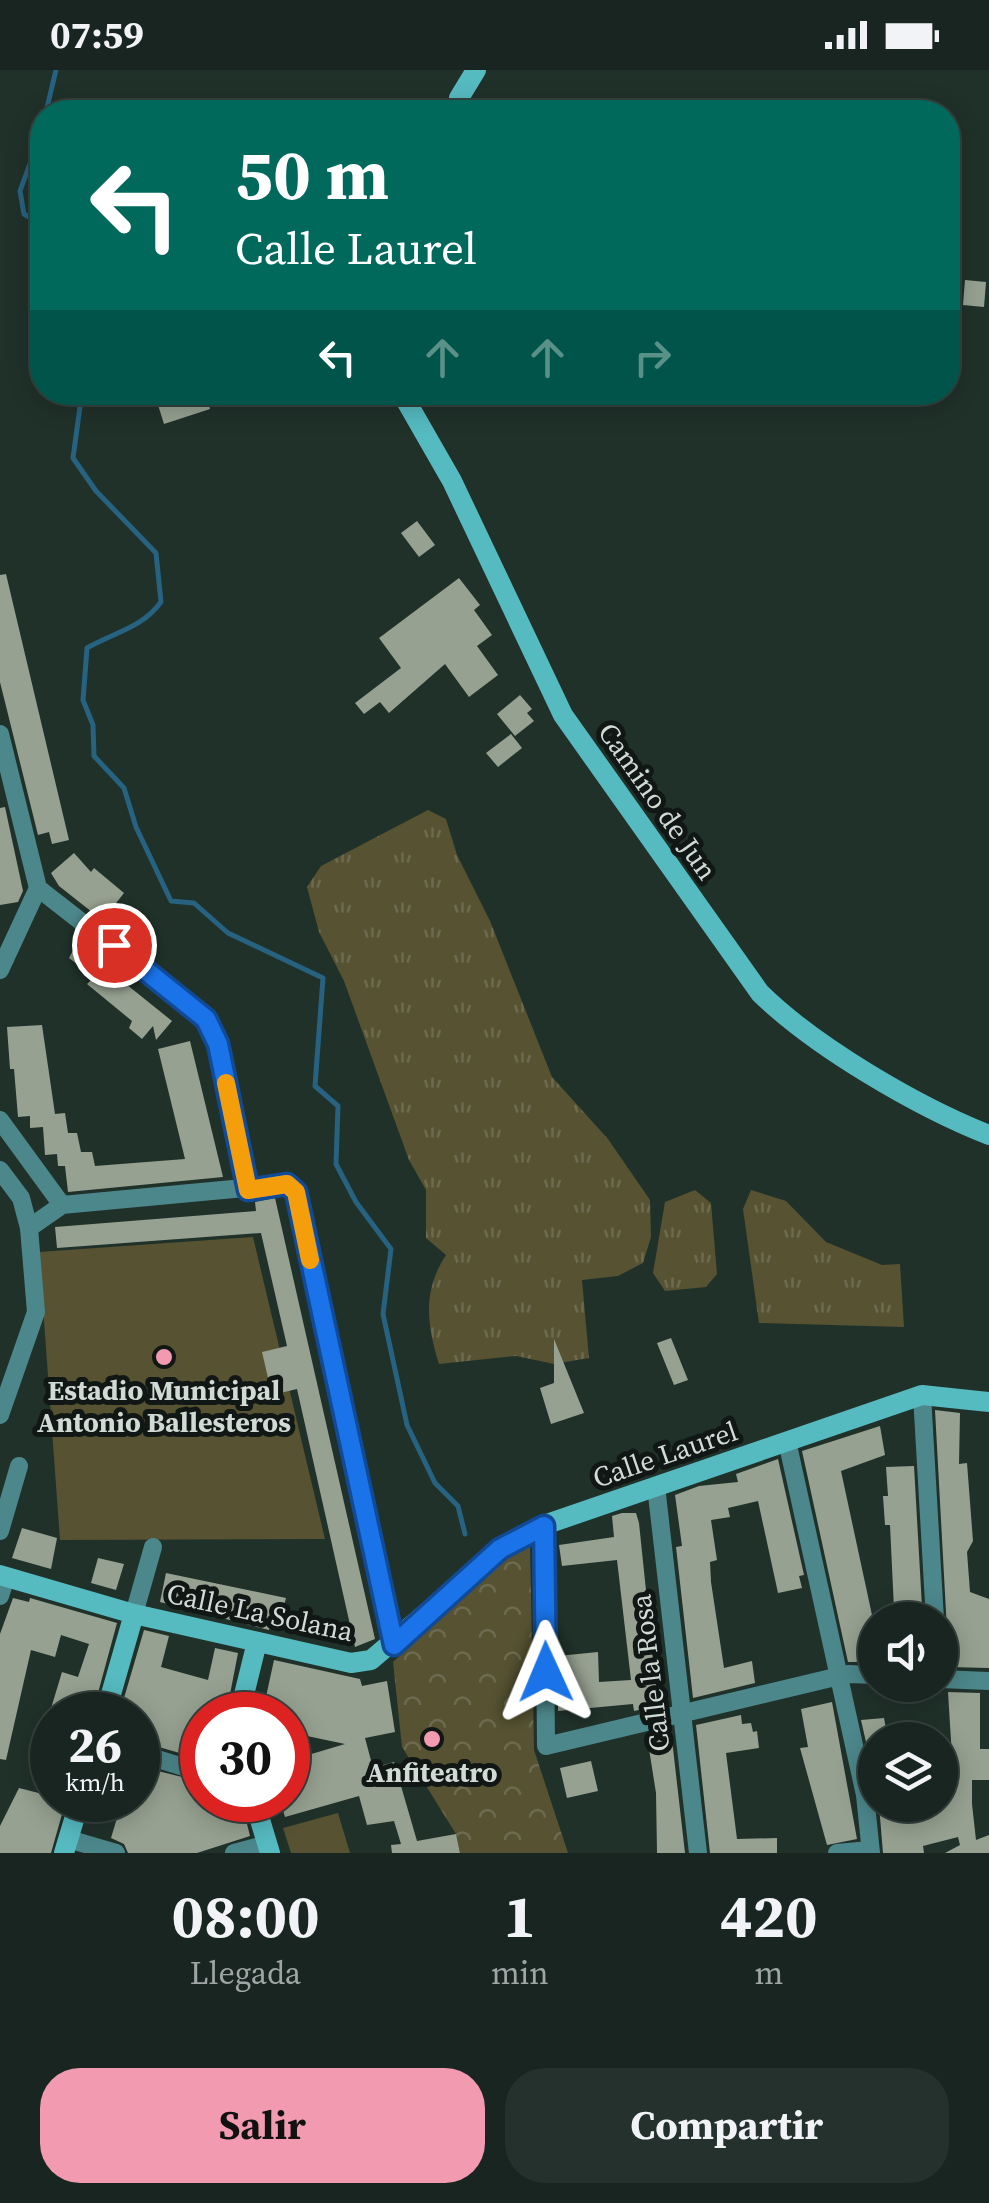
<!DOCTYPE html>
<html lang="es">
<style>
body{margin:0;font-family:"Source Serif 4",serif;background:#25312d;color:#f1f3f6;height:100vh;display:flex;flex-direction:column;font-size:38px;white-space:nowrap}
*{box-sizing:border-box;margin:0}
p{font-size:32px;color:#9fa5a5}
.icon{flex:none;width:55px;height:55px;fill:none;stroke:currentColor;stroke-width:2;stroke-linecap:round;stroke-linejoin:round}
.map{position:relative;height:1783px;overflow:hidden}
.panel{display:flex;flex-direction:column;background:#182520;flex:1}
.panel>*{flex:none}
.guide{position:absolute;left:30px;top:30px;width:930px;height:305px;border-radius:40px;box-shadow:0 5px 25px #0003,0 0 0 2px #36423e;background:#00695c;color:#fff;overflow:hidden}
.fabs{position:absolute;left:858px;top:1532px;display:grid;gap:20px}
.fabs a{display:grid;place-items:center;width:100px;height:100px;border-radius:50%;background:#182520;box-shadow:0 5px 25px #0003,0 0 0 2px #36423e;font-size:50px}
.speed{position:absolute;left:30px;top:1622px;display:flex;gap:20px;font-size:50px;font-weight:700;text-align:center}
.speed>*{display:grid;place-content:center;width:130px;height:130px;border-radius:50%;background:#182520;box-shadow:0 5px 25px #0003,0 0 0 2px #36423e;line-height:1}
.speed small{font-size:25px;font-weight:400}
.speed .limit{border:15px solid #d22;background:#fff;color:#111}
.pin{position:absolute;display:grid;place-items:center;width:85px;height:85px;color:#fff;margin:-42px;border:5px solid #fff;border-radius:50%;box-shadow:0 2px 10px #0007}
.me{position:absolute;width:110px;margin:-55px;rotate:359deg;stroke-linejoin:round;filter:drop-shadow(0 0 8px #0008)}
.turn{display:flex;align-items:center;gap:35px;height:210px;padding:0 40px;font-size:45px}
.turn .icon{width:130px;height:130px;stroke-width:2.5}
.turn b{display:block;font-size:70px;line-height:85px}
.lanes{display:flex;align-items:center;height:95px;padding:0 40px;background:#0003;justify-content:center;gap:50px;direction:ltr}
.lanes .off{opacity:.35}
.eta{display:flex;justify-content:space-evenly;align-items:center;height:170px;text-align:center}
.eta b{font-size:60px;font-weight:700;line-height:70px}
.primary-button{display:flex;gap:20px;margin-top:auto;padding:20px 40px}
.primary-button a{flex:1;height:115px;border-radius:40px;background:#f29aaf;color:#111;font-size:40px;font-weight:700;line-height:115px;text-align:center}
.primary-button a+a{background:#25312d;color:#f1f3f6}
.status{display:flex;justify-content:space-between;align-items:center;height:70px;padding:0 50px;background:#182520;direction:ltr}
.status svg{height:28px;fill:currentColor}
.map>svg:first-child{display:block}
.grass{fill:url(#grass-tufts)}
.park{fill:url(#park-crowns)}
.pitch{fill:#565232}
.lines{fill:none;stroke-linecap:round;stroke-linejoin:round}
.stream{stroke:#276280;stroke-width:5}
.building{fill:#96a191}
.street{stroke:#4c878b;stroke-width:18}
.secondary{stroke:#56bac1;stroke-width:20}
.route-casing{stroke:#114b97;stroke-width:25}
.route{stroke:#1a73e8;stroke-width:18}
.slow{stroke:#f59e0b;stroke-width:18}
.poi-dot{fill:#f29aaf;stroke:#101714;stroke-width:4}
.labels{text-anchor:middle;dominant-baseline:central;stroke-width:10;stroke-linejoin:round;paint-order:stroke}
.street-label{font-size:28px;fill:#d1dbd6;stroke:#101714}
.poi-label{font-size:28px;font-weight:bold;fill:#d1dbd6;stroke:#101714}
</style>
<div class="status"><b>07:59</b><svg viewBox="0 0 49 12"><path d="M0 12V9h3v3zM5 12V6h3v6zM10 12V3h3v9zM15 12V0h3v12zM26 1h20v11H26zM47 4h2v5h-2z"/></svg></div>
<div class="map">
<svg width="989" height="1783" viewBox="0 0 989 1783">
<defs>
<pattern id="grass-tufts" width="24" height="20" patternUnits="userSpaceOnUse" patternTransform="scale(2.5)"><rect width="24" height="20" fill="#565232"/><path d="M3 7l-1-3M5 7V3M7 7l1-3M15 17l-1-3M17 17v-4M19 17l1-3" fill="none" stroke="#6d6a4f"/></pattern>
<pattern id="park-crowns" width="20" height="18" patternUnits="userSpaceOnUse" patternTransform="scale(2.5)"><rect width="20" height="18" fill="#565232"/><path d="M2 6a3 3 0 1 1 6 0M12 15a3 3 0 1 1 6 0" fill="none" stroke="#6d6a4f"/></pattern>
</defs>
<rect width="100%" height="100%" fill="#20312a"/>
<g class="grass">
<path d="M428,740L446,749L457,785L490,851L552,1007L608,1069L650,1130L651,1167L643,1193L618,1206L582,1210L589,1288L554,1294L516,1286L439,1294C427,1255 422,1222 446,1185L426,1168V1120L409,1090L344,911L319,862L307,817L321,796Z"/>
<polygon points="695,1120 711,1133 717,1204 706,1217 665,1221 653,1203 665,1132"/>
<polygon points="751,1120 786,1131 826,1172 882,1195 900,1194 904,1257 759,1253 743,1139"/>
</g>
<polygon class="park" points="530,1474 534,1680 568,1783 460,1783 456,1764 402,1677 393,1592 508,1486"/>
<g class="pitch">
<polygon points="253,1167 325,1469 60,1470 39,1182"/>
<polygon points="338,1743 350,1783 291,1783 283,1758"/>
</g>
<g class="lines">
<g class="stream">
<polyline points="46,42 56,0"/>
<polyline points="42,61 20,121 24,144 42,155"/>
<path d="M82,322L73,388L96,421L156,483L161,532C142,558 115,562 87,578L83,630L93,655L94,686L124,718L136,757L171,831L194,833L228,863L323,908L315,1016L338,1036L336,1094L356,1132L391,1179L383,1244L407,1355L435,1413L458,1436L465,1464"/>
</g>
</g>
<g class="building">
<polygon points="965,210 986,212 984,237 963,235"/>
<polygon points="154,322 205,322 210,339 164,354"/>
<polygon points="417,451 435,475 419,487 401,463"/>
<polygon points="6,504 69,770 52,774 49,762 38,765 0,612 0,505"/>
<polygon points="459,508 480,535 474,540 492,565 477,576 498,605 469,627 445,594 389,643 380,632 364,644 355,633 401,598 379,568"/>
<polygon points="520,625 532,639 527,643 534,651 515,666 497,644"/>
<polygon points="511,664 522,678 498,697 486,683"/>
<polygon points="5,737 23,821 18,832 0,835 0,738"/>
<polygon points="74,783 91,802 94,798 124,823 109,842 103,838 97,846 59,816 51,803"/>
<polygon points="80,867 101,883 124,907 121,910 172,951 156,970 153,956 142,969 129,958 132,951 87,914 94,907 69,888"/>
<polygon points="42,955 55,1044 65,1043 68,1063 77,1063 81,1082 92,1082 95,1096 185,1089 158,979 190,971 223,1107 68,1122 65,1096 58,1096 57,1084 45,1085 43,1057 30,1058 30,1046 18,1047 14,999 10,999 7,957"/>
<polygon points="275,1128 375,1569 355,1577 297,1319 272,1325 262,1282 287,1276 261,1163 57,1178 55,1157 256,1141 255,1132"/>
<polygon points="671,1268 688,1310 674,1315 657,1273"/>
<polygon points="554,1269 584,1343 551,1354 540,1318 554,1313"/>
<polygon points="935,1340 960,1343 959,1394 967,1393 973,1471 967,1482 970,1522 989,1529 989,1598 949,1597"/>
<polygon points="880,1356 885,1385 841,1401 875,1559 875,1592 848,1592 802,1381"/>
<polygon points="778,1389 804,1505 799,1506 802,1518 778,1523 758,1431 728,1438 730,1447 711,1450 717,1490 710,1492 711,1512 724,1598 752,1591 755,1613 693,1628 676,1477 682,1476 675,1425 699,1416 738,1412 736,1404"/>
<polygon points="914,1396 922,1537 894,1539 890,1455 885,1455 883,1426 888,1426 886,1397"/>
<polygon points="622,1443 636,1443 639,1453 658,1636 634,1641 633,1634 558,1641 558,1586 598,1582 599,1612 631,1610 617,1490 562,1496 559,1475 614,1467 612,1446"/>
<polygon points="22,1458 57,1468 51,1499 12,1488"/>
<polygon points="98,1488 124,1494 116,1520 91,1513"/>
<polygon points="166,1503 286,1528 279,1555 271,1552 269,1560 160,1532"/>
<polygon points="13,1528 29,1532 30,1528 117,1553 92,1645 49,1645 62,1602 78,1607 89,1574 61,1565 55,1587 31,1580 6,1690 0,1689 0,1564"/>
<polygon points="144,1560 169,1566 161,1597 208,1610 215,1578 238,1583 226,1645 202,1645 202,1683 190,1686 138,1671 138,1645 119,1645"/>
<polygon points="274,1590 360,1609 362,1616 387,1611 395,1662 365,1668 373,1698 394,1692 417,1771 456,1764 460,1783 392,1783 391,1775 401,1774 394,1751 367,1755 359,1726 285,1747 280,1730 288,1730 288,1691 345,1674 288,1662 288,1645 262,1645"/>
<polygon points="948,1622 980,1623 980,1679 989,1679 989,1710 972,1710 972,1734 976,1770 989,1765 989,1783 945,1783 960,1775 958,1767 923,1776 924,1783 883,1783 879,1735 940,1735 940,1706 953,1703"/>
<polygon points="832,1632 857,1769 827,1775 800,1678 808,1677 801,1639"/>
<polygon points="741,1645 742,1654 751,1653 753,1662 757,1661 759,1678 726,1683 737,1769 777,1768 777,1783 710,1783 696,1655"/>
<polygon points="884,1648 888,1670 875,1670 875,1712 861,1650"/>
<polygon points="671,1661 685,1783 657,1783 656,1723 647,1666"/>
<polygon points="591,1691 598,1721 567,1728 560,1698"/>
<polygon points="138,1696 202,1712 202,1730 241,1730 250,1766 197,1783 128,1783 124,1774 111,1768 117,1748 91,1740 93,1730 138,1730"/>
<polygon points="19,1718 66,1730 51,1783 0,1783 0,1756"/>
</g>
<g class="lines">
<g class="street">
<polyline points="0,664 38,818 206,949 218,974 248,1120"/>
<polyline points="0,900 38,818"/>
<polyline points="0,1050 62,1135"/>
<polyline points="0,1100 21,1128 29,1158"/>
<polyline points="922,1325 935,1550"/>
<polyline points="0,1345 36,1242 29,1158 62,1135 287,1114 295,1122 394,1575"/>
<polyline points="787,1371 865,1725 871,1783"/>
<polyline points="656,1416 698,1783"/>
<polyline points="544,1455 546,1676 848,1604 875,1605"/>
<polyline points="0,1461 19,1396"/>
<polyline points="0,1526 6,1507"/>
<polyline points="134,1544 153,1477"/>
<polyline points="940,1609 989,1611"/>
<polyline points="138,1683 190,1699 202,1696"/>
<polyline points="68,1769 116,1783"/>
<polyline points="234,1783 267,1774"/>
<polyline points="837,1783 870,1780"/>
</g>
<g class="secondary">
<polyline points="457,42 459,28 476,0"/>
<path d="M401,322L452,411L563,645L760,923C815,977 918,1037 989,1065"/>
<polyline points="0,1505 134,1544 351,1593 371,1590 501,1479 544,1455 922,1325 989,1332"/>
<polyline points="105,1645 134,1544"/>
<polyline points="239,1645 257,1572"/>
<polyline points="254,1730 270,1783"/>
<polyline points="64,1783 80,1730"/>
</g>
</g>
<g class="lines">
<defs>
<polyline id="route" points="114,875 206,949 218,974 248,1120 287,1114 296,1122 394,1575 500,1479 544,1456 546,1602"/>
</defs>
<use href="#route" class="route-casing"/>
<use href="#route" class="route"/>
<polyline class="slow" points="226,1013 248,1120 287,1114 296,1122 310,1190"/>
</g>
<g class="poi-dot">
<circle cx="164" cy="1287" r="10"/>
<circle cx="432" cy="1669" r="10"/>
</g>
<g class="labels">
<g class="street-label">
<text transform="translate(658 731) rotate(55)">Camino de Jun</text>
<text transform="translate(665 1384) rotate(-19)">Calle Laurel</text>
<text transform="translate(260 1542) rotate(12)">Calle La Solana</text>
<text transform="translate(650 1603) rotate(-97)">Calle la Rosa</text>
</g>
<g class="poi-label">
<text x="164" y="1320">Estadio Municipal<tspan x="164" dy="32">Antonio Ballesteros</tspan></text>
<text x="432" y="1702">Anfiteatro</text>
</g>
</g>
</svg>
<div class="fabs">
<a><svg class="icon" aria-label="sound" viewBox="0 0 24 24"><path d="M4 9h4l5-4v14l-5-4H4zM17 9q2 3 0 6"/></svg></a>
<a><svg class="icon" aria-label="layers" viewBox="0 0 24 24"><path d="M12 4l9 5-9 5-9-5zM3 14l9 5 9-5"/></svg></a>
</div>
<div class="speed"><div>26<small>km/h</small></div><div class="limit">30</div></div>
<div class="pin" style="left:114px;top:875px;background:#d93025"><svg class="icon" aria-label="arrive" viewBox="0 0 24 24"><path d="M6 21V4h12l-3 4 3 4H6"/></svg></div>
<svg class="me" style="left:546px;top:1602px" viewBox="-20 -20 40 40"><path d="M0-17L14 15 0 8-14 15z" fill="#1a73e8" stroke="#fff" stroke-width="4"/></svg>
<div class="guide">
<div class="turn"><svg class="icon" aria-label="left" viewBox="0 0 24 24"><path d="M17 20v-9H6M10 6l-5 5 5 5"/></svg><div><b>50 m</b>Calle Laurel</div></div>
<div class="lanes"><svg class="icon" aria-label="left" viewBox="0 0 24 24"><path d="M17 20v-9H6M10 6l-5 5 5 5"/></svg><svg class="icon off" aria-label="ahead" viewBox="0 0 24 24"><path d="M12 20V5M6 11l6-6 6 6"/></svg><svg class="icon off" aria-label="ahead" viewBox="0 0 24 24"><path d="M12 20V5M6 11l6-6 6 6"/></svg><svg class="icon off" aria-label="right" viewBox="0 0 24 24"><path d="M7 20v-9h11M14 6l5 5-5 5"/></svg></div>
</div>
</div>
<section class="panel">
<div class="eta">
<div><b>08:00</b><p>Llegada</p></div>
<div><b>1</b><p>min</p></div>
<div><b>420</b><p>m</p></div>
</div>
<div class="primary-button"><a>Salir</a><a>Compartir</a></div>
</section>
